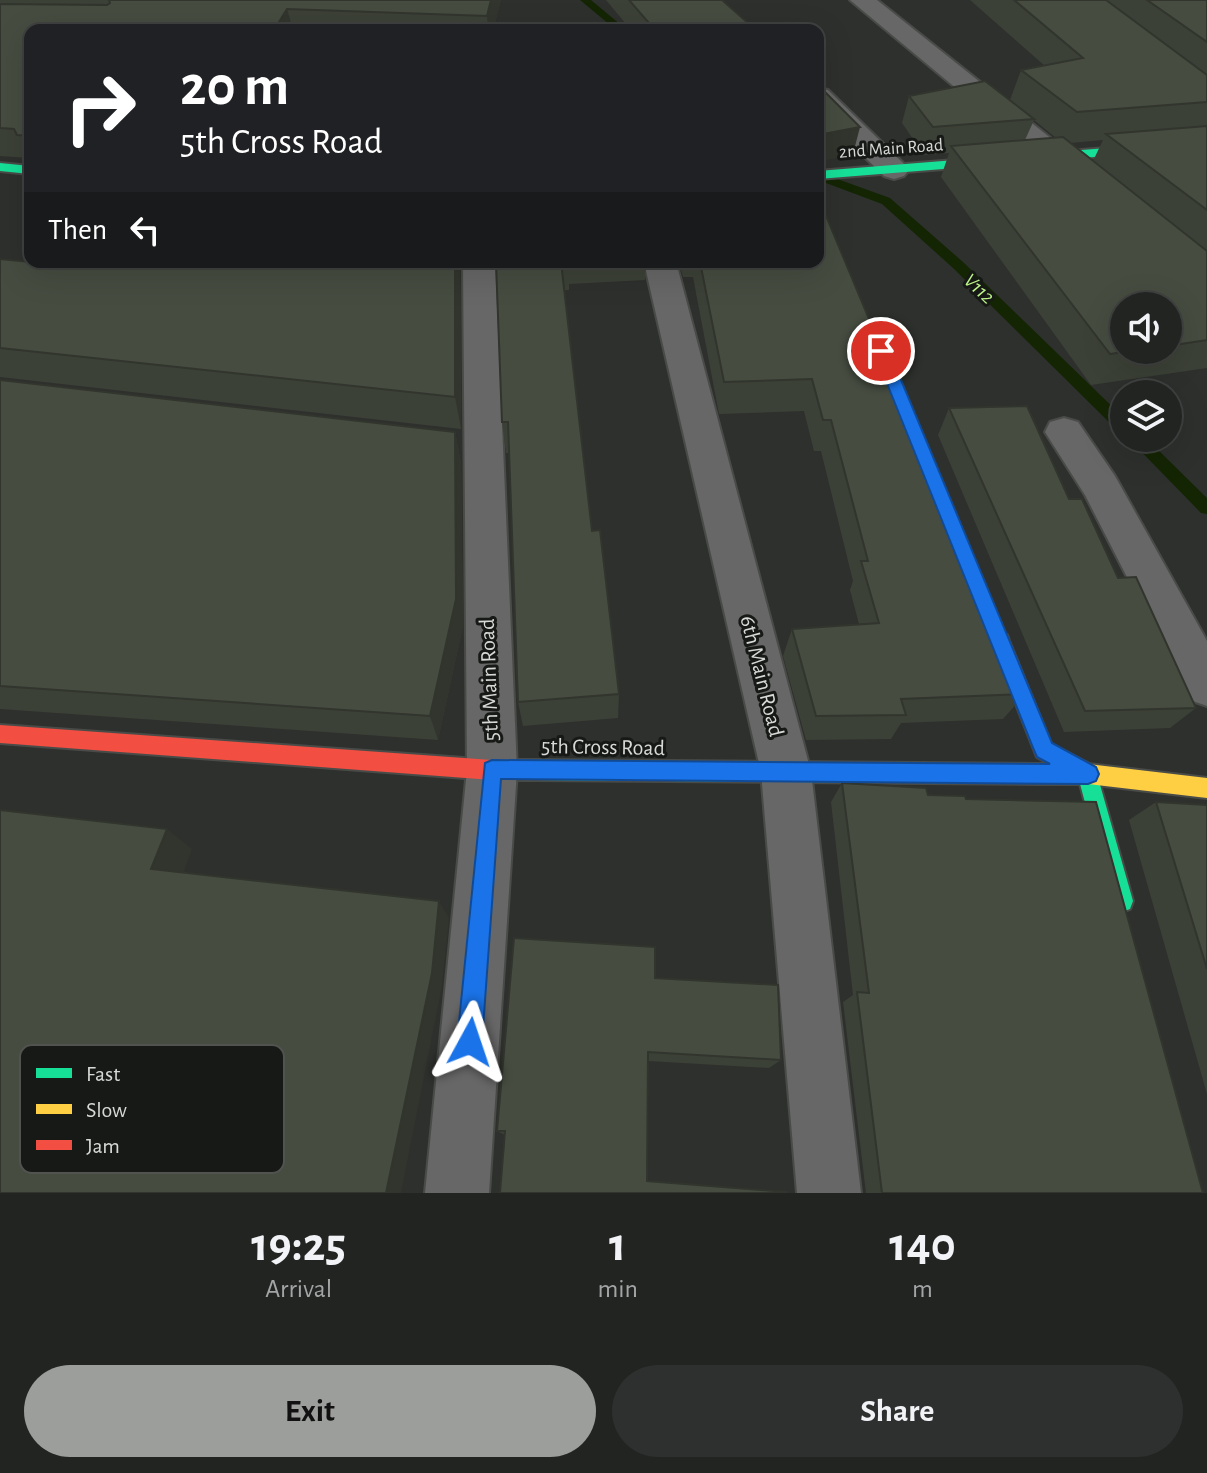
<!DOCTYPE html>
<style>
body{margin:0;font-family:"Alegreya Sans",sans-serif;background:#2e302f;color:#f1f3f6;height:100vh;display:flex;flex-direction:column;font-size:30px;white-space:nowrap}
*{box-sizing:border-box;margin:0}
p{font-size:26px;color:#a2a4a5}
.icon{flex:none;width:44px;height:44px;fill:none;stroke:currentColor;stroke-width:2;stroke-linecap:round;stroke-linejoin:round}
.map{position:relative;height:1193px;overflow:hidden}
.drawer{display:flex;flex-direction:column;background:#222422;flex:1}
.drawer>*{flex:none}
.hud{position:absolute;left:24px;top:24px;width:800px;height:244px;border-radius:16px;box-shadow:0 8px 32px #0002,0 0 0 2px #3f4140;background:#202124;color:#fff;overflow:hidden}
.fabs{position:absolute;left:1110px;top:292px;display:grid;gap:16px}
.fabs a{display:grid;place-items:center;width:72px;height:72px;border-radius:50%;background:#222422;box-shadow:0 8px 32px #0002,0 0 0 2px #3f4140;font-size:40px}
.pin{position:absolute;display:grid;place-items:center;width:68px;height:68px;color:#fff;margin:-34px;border:4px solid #fff;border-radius:50%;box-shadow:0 2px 8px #0007}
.me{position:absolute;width:88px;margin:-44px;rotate:5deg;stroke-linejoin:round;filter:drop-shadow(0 0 6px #0008)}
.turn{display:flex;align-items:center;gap:28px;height:168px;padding:0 24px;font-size:36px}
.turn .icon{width:104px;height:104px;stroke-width:2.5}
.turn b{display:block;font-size:56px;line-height:68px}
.then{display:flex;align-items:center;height:76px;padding:0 24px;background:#0003;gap:16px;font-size:30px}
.eta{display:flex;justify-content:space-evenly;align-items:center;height:136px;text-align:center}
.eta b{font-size:48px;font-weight:600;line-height:56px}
.button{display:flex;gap:16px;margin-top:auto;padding:16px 24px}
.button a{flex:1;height:92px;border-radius:48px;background:#9c9e9b;color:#111;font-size:32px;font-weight:600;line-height:92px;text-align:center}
.button a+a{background:#2e302f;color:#f1f3f6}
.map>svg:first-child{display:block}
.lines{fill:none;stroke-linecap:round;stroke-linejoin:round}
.stream{fill:#142504;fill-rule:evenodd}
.street-casing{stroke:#494b48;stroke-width:4}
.fast-casing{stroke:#494b48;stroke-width:4}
.slow-casing{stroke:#494b48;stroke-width:4}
.jam-casing{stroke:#494b48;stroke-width:4}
.street{fill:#666766;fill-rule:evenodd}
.fast{fill:#16e098;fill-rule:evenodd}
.slow{fill:#ffcf43;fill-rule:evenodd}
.jam{fill:#f24e42;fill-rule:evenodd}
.wall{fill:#3c4137;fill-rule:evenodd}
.shaded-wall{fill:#31352d}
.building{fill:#464c40;stroke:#31352d;stroke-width:2}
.route{fill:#1a73e8;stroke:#114b97;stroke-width:2}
.labels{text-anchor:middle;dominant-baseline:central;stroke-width:6;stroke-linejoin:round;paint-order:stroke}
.far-street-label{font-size:18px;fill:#d7d9d6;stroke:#171916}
.far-water-label{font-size:20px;font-style:italic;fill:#bef68b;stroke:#171916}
.street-label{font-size:22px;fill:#d7d9d6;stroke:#171916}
.key{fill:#171916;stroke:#515350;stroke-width:2}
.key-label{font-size:22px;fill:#d7d9d6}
</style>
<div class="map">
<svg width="1207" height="1193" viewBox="0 0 1207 1193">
<rect width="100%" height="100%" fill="#2e302d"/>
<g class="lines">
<g class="stream">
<polygon points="580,0 591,0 627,30 616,30"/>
<polygon points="818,172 890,198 963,262 1124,418 1124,433 1118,431 953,268 882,204 818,180"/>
<polygon points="1128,438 1146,438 1207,498 1207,514 1201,513"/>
</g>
<defs>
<g id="street">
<polygon points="850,0 877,0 1092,171 1096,177 1092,183 1081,186 1070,183"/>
<polygon points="818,88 828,90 904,164 909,170 904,176 894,179 884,176 818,111"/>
<polygon points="463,262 495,262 517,770 489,1193 425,1193 467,770"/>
<polygon points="644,262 676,262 811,772 861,1193 797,1193 761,772"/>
<polygon points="1064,418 1078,422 1115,476 1207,641 1207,706 1190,700 1085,495 1045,432 1050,422"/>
</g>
<g id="fast">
<polygon points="1207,140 1207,148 818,179 818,171"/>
<polygon points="0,163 30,166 30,174 0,171"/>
<polygon points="1000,633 1007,635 1009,641 1051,744 1095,767 1133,901 1130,909 1122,912 1114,909 1111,901 1079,780 1037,757 991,641 993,635"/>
<polygon points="536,760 1036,764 1043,767 1046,774 1043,781 1036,784 536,780 529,777 526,770 529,763"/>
</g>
<polygon id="slow" points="1036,764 1088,764 1207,778 1207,798 1088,784 1036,784 1029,781 1026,774 1029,767"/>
<polygon id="jam" points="0,725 492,760 536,760 543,763 546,770 543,777 536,780 492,780 0,743"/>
</defs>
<use href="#street" class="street-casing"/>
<use href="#fast" class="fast-casing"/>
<use href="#slow" class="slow-casing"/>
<use href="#jam" class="jam-casing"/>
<use href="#street" class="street"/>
<use href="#fast" class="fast"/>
<use href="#slow" class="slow"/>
<use href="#jam" class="jam"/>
</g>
<g class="wall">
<polygon points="0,0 501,0 493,30 30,30 30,158 0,156"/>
<polygon points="606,0 722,0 756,30 631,30"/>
<path d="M970,0H1207V368L1091,385L941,177L949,153L924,155L902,123L909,96L1010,100L1021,70L1045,66ZM1034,120L1056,138L1025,140ZM1103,140L1093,161L1070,143ZM1168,306V350H1124Z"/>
<polygon points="822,206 1025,694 1003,719 901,723 891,739 806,740 783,656 792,629 859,624 850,590 853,581 821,451 814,451 804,411 719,414 693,277 683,277 679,262 818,262"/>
<polygon points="0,259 30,262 460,262 461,429 0,377"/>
<polygon points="496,262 646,262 645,280 569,284 569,290 564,290 592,531 619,694 618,718 523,726 518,702 509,453 506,453 502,422"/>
<polygon points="0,380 455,432 461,463 463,626 438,740 0,709"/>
<polygon points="949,408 1069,499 1118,578 1196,708 1170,728 1064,732 938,435"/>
<polygon points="842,783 966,799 1203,1193 866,1193 843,1002 853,995 831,802"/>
<polygon points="1156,802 1207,805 1207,1094 1129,820"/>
<polygon points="655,978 781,1060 769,1068 648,1061 647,1181 500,1193 505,1135 497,1131"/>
</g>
<g class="shaded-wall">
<polygon points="491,0 501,0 493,30 488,30 487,16"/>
<polygon points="287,9 293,30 274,30"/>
<polygon points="860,127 853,154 818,162 818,135"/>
<polygon points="455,262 460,262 461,429 455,397"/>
<polygon points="455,432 461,463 463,626 438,740 430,716"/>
<polygon points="167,829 192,849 178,888 151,869"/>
<polygon points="439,901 449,918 442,986 401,1193 386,1193"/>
</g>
<g class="building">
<polygon points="109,0 491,0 487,16 287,9 274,30 30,30 30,136 17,135 14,129 0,128 0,4 107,5 110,3"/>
<polygon points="629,0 722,0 756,30 655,30"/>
<polygon points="1014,0 1106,0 1207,75 1207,102 1077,112 1021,70 1083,58"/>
<polygon points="1147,0 1207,0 1207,42"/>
<polygon points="985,81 1034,119 933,127 909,96"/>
<polygon points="818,85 860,127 818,135"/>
<polygon points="1207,126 1207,210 1106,134"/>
<polygon points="1063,137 1207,251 1207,340 1168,346 1168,306 1124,306 1124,350 1137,350 1110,354 951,146"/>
<polygon points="818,178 822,190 822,206 1025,694 901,699 906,715 816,716 792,629 879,623 861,561 868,561 831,420 823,420 812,379 724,382 700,262 818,262"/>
<polygon points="0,259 30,262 455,262 455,397 0,348"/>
<polygon points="496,262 561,262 592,531 600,530 619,694 518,702 508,422 502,422"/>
<polygon points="0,380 455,432 456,599 430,716 0,686"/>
<polygon points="1027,406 1069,499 1082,499 1118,578 1136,577 1196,708 1085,711 949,408"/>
<polygon points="842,783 926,788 928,795 965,796 966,799 1096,802 1203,1193 882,1193 857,992 869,993"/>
<polygon points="1156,802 1207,805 1207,969"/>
<polygon points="0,810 167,829 151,869 439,901 432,973 386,1193 0,1193"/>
<polygon points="514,938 655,947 655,978 778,985 781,1060 648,1052 647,1181 786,1192 786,1193 500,1193 505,1131 497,1131"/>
</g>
<polygon class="route" points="881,346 889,351 1052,743 1096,767 1099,774 1096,781 1088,784 501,779 482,1042 478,1050 470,1054 461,1050 457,1042 485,763 492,760 1050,764 1037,757 1034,750 874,351"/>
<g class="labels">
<g class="far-street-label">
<text transform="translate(891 149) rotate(-4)">2nd Main Road</text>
</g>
<g class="far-water-label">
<text transform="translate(979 289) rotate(43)">V112</text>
</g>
<g class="street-label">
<text transform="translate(762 676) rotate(76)">6th Main Road</text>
<text transform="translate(489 680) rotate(-92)">5th Main Road</text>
<text transform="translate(603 747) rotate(1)">5th Cross Road</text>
</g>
</g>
<rect x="20" y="1045" width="264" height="128" rx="12" class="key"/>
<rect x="36" y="1068" width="36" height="10" fill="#16e098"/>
<rect x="36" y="1104" width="36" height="10" fill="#ffcf43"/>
<rect x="36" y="1140" width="36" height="10" fill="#f24e42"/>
<g class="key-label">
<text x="86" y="1081">Fast</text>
<text x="86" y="1117">Slow</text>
<text x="86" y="1153">Jam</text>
</g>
</svg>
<div class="fabs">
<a><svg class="icon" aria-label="sound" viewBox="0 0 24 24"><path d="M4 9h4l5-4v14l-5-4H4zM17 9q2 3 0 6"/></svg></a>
<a><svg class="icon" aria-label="layers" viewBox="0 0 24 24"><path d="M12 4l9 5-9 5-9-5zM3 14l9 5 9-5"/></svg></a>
</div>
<div class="pin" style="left:881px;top:351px;background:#d93025"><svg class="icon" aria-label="arrive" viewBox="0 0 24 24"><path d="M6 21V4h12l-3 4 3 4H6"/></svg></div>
<svg class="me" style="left:470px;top:1042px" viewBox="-20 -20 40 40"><path d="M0-17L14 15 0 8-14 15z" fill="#1a73e8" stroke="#fff" stroke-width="4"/></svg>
<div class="hud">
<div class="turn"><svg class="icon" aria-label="right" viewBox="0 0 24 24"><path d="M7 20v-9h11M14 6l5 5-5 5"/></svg><div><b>20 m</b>5th Cross Road</div></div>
<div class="then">Then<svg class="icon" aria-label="left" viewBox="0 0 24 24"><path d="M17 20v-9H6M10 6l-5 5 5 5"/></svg></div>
</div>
</div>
<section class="drawer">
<div class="eta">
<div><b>19:25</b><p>Arrival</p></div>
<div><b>1</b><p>min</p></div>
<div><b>140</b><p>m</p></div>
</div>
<div class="button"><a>Exit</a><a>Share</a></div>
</section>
